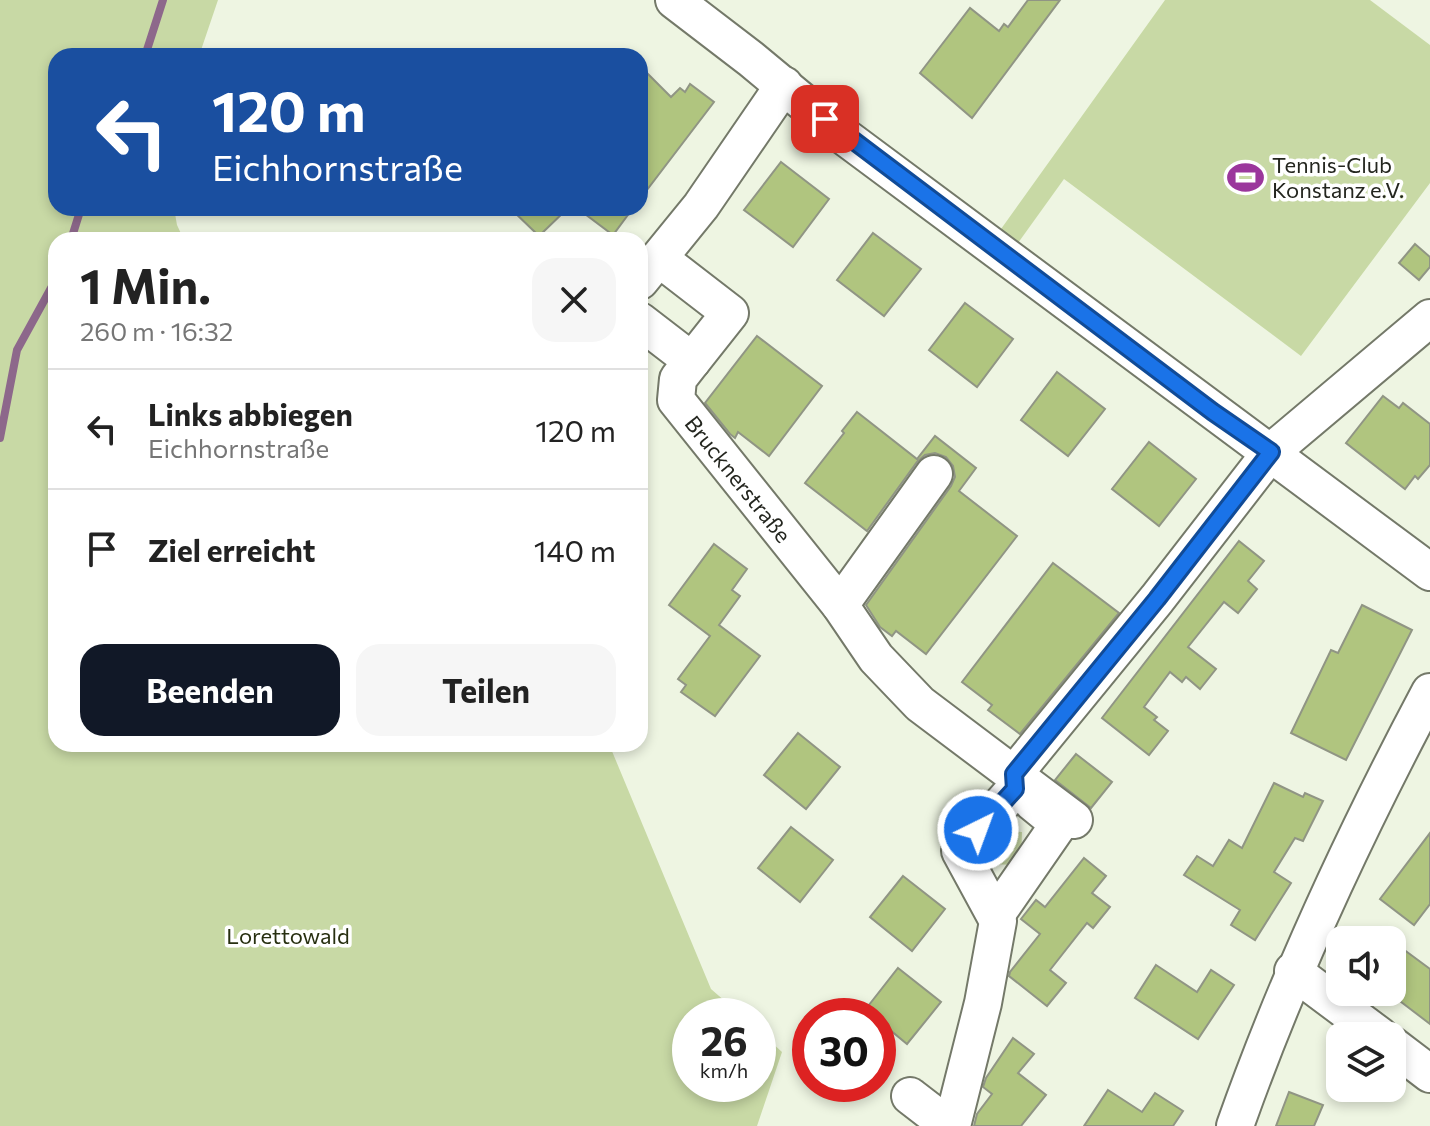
<!DOCTYPE html>
<html lang="de">
<meta charset="utf-8">
<style>
body{margin:0;font-family:Commissioner,sans-serif;background:#f6f6f6;color:#222;height:100vh;display:flex;flex-direction:column;font-size:30px;white-space:nowrap}
*{box-sizing:border-box;margin:0}
p{font-size:26px;color:#767676}
.icon{flex:none;width:44px;height:44px;fill:none;stroke:currentColor;stroke-width:2;stroke-linecap:round;stroke-linejoin:round}
.map{position:relative;flex:1;overflow:hidden}
.details{position:absolute;left:48px;top:232px;width:600px;height:520px;display:flex;flex-direction:column;background:#fff;border-radius:24px;box-shadow:0 4px 12px #0003}
.details>*{flex:none}
.hud{position:absolute;left:48px;top:48px;width:600px;height:168px;border-radius:24px;box-shadow:0 4px 12px #0003;background:#1a4fa0;color:#fff;overflow:hidden}
.tools{position:absolute;left:1326px;top:926px;display:grid;gap:16px}
.tools a{display:grid;place-items:center;width:80px;height:80px;border-radius:16px;background:#fff;box-shadow:0 4px 12px #0003;font-size:40px}
.speed{position:absolute;left:672px;top:998px;display:flex;gap:16px;font-size:40px;font-weight:700;text-align:center}
.speed>*{display:grid;place-content:center;width:104px;height:104px;border-radius:50%;background:#fff;box-shadow:0 4px 12px #0003;line-height:1}
.speed small{font-size:20px;font-weight:400}
.speed .limit{border:12px solid #d22;background:#fff;color:#111}
.pin{position:absolute;display:grid;place-items:center;width:68px;height:68px;color:#fff;margin:-34px;border-radius:16px;box-shadow:0 4px 12px #0006}
.me{position:absolute;width:88px;margin:-44px;rotate:42deg;stroke-linejoin:round;filter:drop-shadow(0 0 6px #0008)}
.turn{display:flex;align-items:center;gap:28px;height:168px;padding:0 32px;font-size:36px}
.turn .icon{width:104px;height:104px;stroke-width:2.5}
.turn b{display:block;font-size:56px;line-height:68px}
.round{display:grid;place-items:center;flex:none;width:84px;height:84px;border-radius:24px;background:#f6f6f6}
.headline{display:flex;align-items:center;justify-content:space-between;height:136px;padding:0 32px}
h1{font-size:48px;font-weight:700;line-height:60px}
.button{display:flex;gap:16px;margin-top:auto;padding:16px 32px}
.button a{flex:1;height:92px;border-radius:24px;background:#111827;color:#fff;font-size:32px;font-weight:700;line-height:92px;text-align:center}
.button a+a{background:#f6f6f6;color:#222}
ul{padding:0;list-style:none}
li{display:flex;align-items:center;gap:24px;height:120px;padding:0 32px;border-top:2px solid #e0e0e0}
li div{flex:1}
li b{display:block;font-size:30px}
li em{font-style:normal}
.map>svg:first-child{display:block}
.green{fill:#c8d9a5}
.lines{fill:none;stroke-linecap:round;stroke-linejoin:round}
.stream{stroke:#8d688b;stroke-width:8}
.building{fill:#b0c57f;stroke:#909584;stroke-width:2}
.minor-casing{stroke:#747969;stroke-width:40}
.minor{stroke:#fff;stroke-width:36}
.route-casing{stroke:#114b97;stroke-width:20}
.route{stroke:#1a73e8;stroke-width:14}
.labels{text-anchor:middle;dominant-baseline:central;stroke-width:7;stroke-linejoin:round;paint-order:stroke}
.poi-label{font-size:22px;fill:#24261f;stroke:#fff;text-anchor:start}
.street-label{font-size:22px;fill:#24261f;stroke:#fff}
.park-label{font-size:22px;fill:#272f10;stroke:#fff}
</style>
<div class="map">
<svg width="1430" height="1126" viewBox="0 0 1430 1126">
<rect width="100%" height="100%" fill="#eef5e2"/>
<g class="green">
<polygon points="0,0 218,0 199,56 56,56 56,208 174,208 177,225 184,240 56,240 56,744 609,744 711,989 742,1016 690,1016 690,1084 758,1084 758,1030 782,1052 757,1126 0,1126"/>
<polygon points="1165,0 1370,0 1430,45 1430,183 1301,356 1064,179 1018,243 1001,229"/>
<polygon points="988,831 1022,832 1021,865 987,864"/>
</g>
<g class="lines">
<g class="stream">
<polyline points="145,56 163,0"/>
<polyline points="71,240 81,208"/>
<polyline points="0,438 17,350 56,279"/>
</g>
</g>
<g class="building">
<polygon points="1028,0 1060,0 972,118 920,73 970,8 999,31 1004,24 1008,27"/>
<polygon points="640,66 671,97 680,88 685,92 690,84 714,102 640,199"/>
<polygon points="781,162 829,199 793,247 744,210"/>
<polygon points="510,208 568,208 539,236"/>
<polygon points="577,208 633,208 613,235"/>
<polygon points="873,233 921,269 884,316 837,280"/>
<polygon points="1415,244 1430,257 1430,267 1419,280 1399,263"/>
<polygon points="965,303 1013,339 977,387 929,350"/>
<polygon points="757,336 822,386 769,456 738,432 735,438 730,434 705,403"/>
<polygon points="1057,372 1105,409 1068,456 1021,420"/>
<polygon points="1383,396 1399,408 1403,403 1430,424 1430,465 1418,479 1415,476 1405,489 1346,443"/>
<polygon points="857,412 917,459 935,436 976,468 959,491 1017,536 926,654 896,631 892,636 880,627 866,605 951,486 955,477 953,466 946,457 935,453 925,455 917,462 867,531 805,483 844,433 842,431"/>
<polygon points="1149,442 1196,479 1159,526 1112,489"/>
<polygon points="1239,541 1264,561 1248,581 1257,589 1238,613 1224,602 1188,647 1216,669 1200,689 1186,677 1182,682 1170,672 1144,707 1157,717 1154,720 1168,731 1149,755 1102,718"/>
<polygon points="714,544 747,569 732,590 740,596 719,625 760,656 715,716 681,692 686,685 678,679 710,636 669,605"/>
<polygon points="1053,563 1119,613 1020,734 988,710 992,705 962,682"/>
<polygon points="1362,605 1412,630 1346,760 1291,733 1331,650 1338,653"/>
<polygon points="798,733 840,767 806,809 764,775"/>
<polygon points="1076,754 1112,782 1091,808 1055,780"/>
<polygon points="1274,783 1303,797 1305,793 1323,801 1303,841 1295,838 1274,872 1291,883 1255,940 1231,925 1240,910 1184,875 1197,856 1213,866 1229,840 1242,848"/>
<polygon points="791,827 833,860 800,902 758,868"/>
<polygon points="1430,833 1430,904 1414,925 1380,899"/>
<polygon points="1084,858 1106,876 1092,893 1110,907 1093,928 1087,923 1050,970 1066,983 1047,1006 1009,976 1010,972 1040,934 1021,919 1036,900 1045,907"/>
<polygon points="903,876 945,909 912,951 870,917"/>
<polygon points="1403,949 1430,969 1430,1024 1392,995 1392,963"/>
<polygon points="1156,965 1197,992 1211,970 1234,985 1198,1039 1135,998"/>
<polygon points="898,968 941,1002 907,1044 878,1020 878,1016 872,1016 865,1010"/>
<polygon points="1013,1038 1034,1054 1018,1073 1046,1095 1021,1126 974,1126 977,1114 992,1094 983,1087 986,1078"/>
<polygon points="1108,1090 1142,1112 1155,1093 1183,1111 1173,1126 1084,1126"/>
<polygon points="1289,1092 1323,1105 1314,1126 1276,1126"/>
</g>
<g class="lines">
<defs>
<g id="minor">
<polyline points="674,0 751,59 845,137 1430,572"/>
<polyline points="660,259 730,313 692,361"/>
<polyline points="640,281 701,206 784,85"/>
<path id="s1" d="M640,321L692,361L678,379L676,400L840,605L876,658L920,704L1074,820"/>
<polyline points="840,605 934,474"/>
<polyline points="996,915 1059,824 1032,802"/>
<polyline points="1293,971 1380,1036"/>
<polyline points="1392,1045 1430,1074"/>
<polyline points="910,1096 949,1126"/>
<polyline points="952,1126 983,1003 998,921 960,851 1015,789 1014,774 1157,599 1271,452 1430,318"/>
<path d="M1235,1126C1288,976 1355,833 1430,692"/>
</g>
</defs>
<use href="#minor" class="minor-casing"/>
<use href="#minor" class="minor"/>
</g>
<g class="lines">
<defs>
<polyline id="route" points="825,119 1213,412 1271,452 1157,599 1014,774 1015,789 978,830"/>
</defs>
<use href="#route" class="route-casing"/>
<use href="#route" class="route"/>
</g>
<defs>
<symbol id="stadium-bare" viewBox="-9 -9 18 18"><path d="M0-5a6.5 5 0 1 0 0 10a6.5 5 0 1 0 0-10ZM-3.5-1.8h7v3.6h-7Z" fill="#9b379c" stroke="#fff" stroke-width="2.5" paint-order="stroke"/></symbol>
</defs>
<g fill-rule="evenodd">
<use href="#stadium-bare" x="1220" y="152" width="51" height="51"/>
</g>
<g class="labels">
<g class="poi-label">
<text x="1272" y="164">Tennis-Club<tspan x="1272" dy="25">Konstanz e.V.</tspan></text>
</g>
<g class="street-label">
<text stroke="none"><textPath href="#s1" startOffset="210">Brucknerstraße</textPath></text>
</g>
<g class="park-label">
<text x="288" y="935">Lorettowald</text>
</g>
</g>
</svg>
<div class="tools">
<a><svg class="icon" aria-label="sound" viewBox="0 0 24 24"><path d="M4 9h4l5-4v14l-5-4H4zM17 9q2 3 0 6"/></svg></a>
<a><svg class="icon" aria-label="layers" viewBox="0 0 24 24"><path d="M12 4l9 5-9 5-9-5zM3 14l9 5 9-5"/></svg></a>
</div>
<div class="speed"><div>26<small>km/h</small></div><div class="limit">30</div></div>
<div class="pin" style="left:825px;top:119px;background:#d93025"><svg class="icon" aria-label="arrive" viewBox="0 0 24 24"><path d="M6 21V4h12l-3 4 3 4H6"/></svg></div>
<svg class="me" style="left:978px;top:830px" viewBox="-20 -20 40 40"><circle r="17" fill="#1a73e8" stroke="#fff" stroke-width="3"/><path d="M0-11L8 9 0 5-8 9z" fill="#fff"/></svg>
<div class="hud">
<div class="turn"><svg class="icon" aria-label="left" viewBox="0 0 24 24"><path d="M17 20v-9H6M10 6l-5 5 5 5"/></svg><div><b>120 m</b>Eichhornstraße</div></div>
</div>
<section class="details">
<div class="headline"><div><h1>1 Min.</h1><p>260 m · 16:32</p></div><a class="round"><svg class="icon" aria-label="close" viewBox="0 0 24 24"><path d="M6 6l12 12M18 6L6 18"/></svg></a></div>
<ul>
<li><svg class="icon" aria-label="left" viewBox="0 0 24 24"><path d="M17 20v-9H6M10 6l-5 5 5 5"/></svg><div><b>Links abbiegen</b><p>Eichhornstraße</p></div><em>120 m</em></li>
<li><svg class="icon" aria-label="arrive" viewBox="0 0 24 24"><path d="M6 21V4h12l-3 4 3 4H6"/></svg><div><b>Ziel erreicht</b></div><em>140 m</em></li>
</ul>
<div class="button"><a>Beenden</a><a>Teilen</a></div>
</section>
</div>
